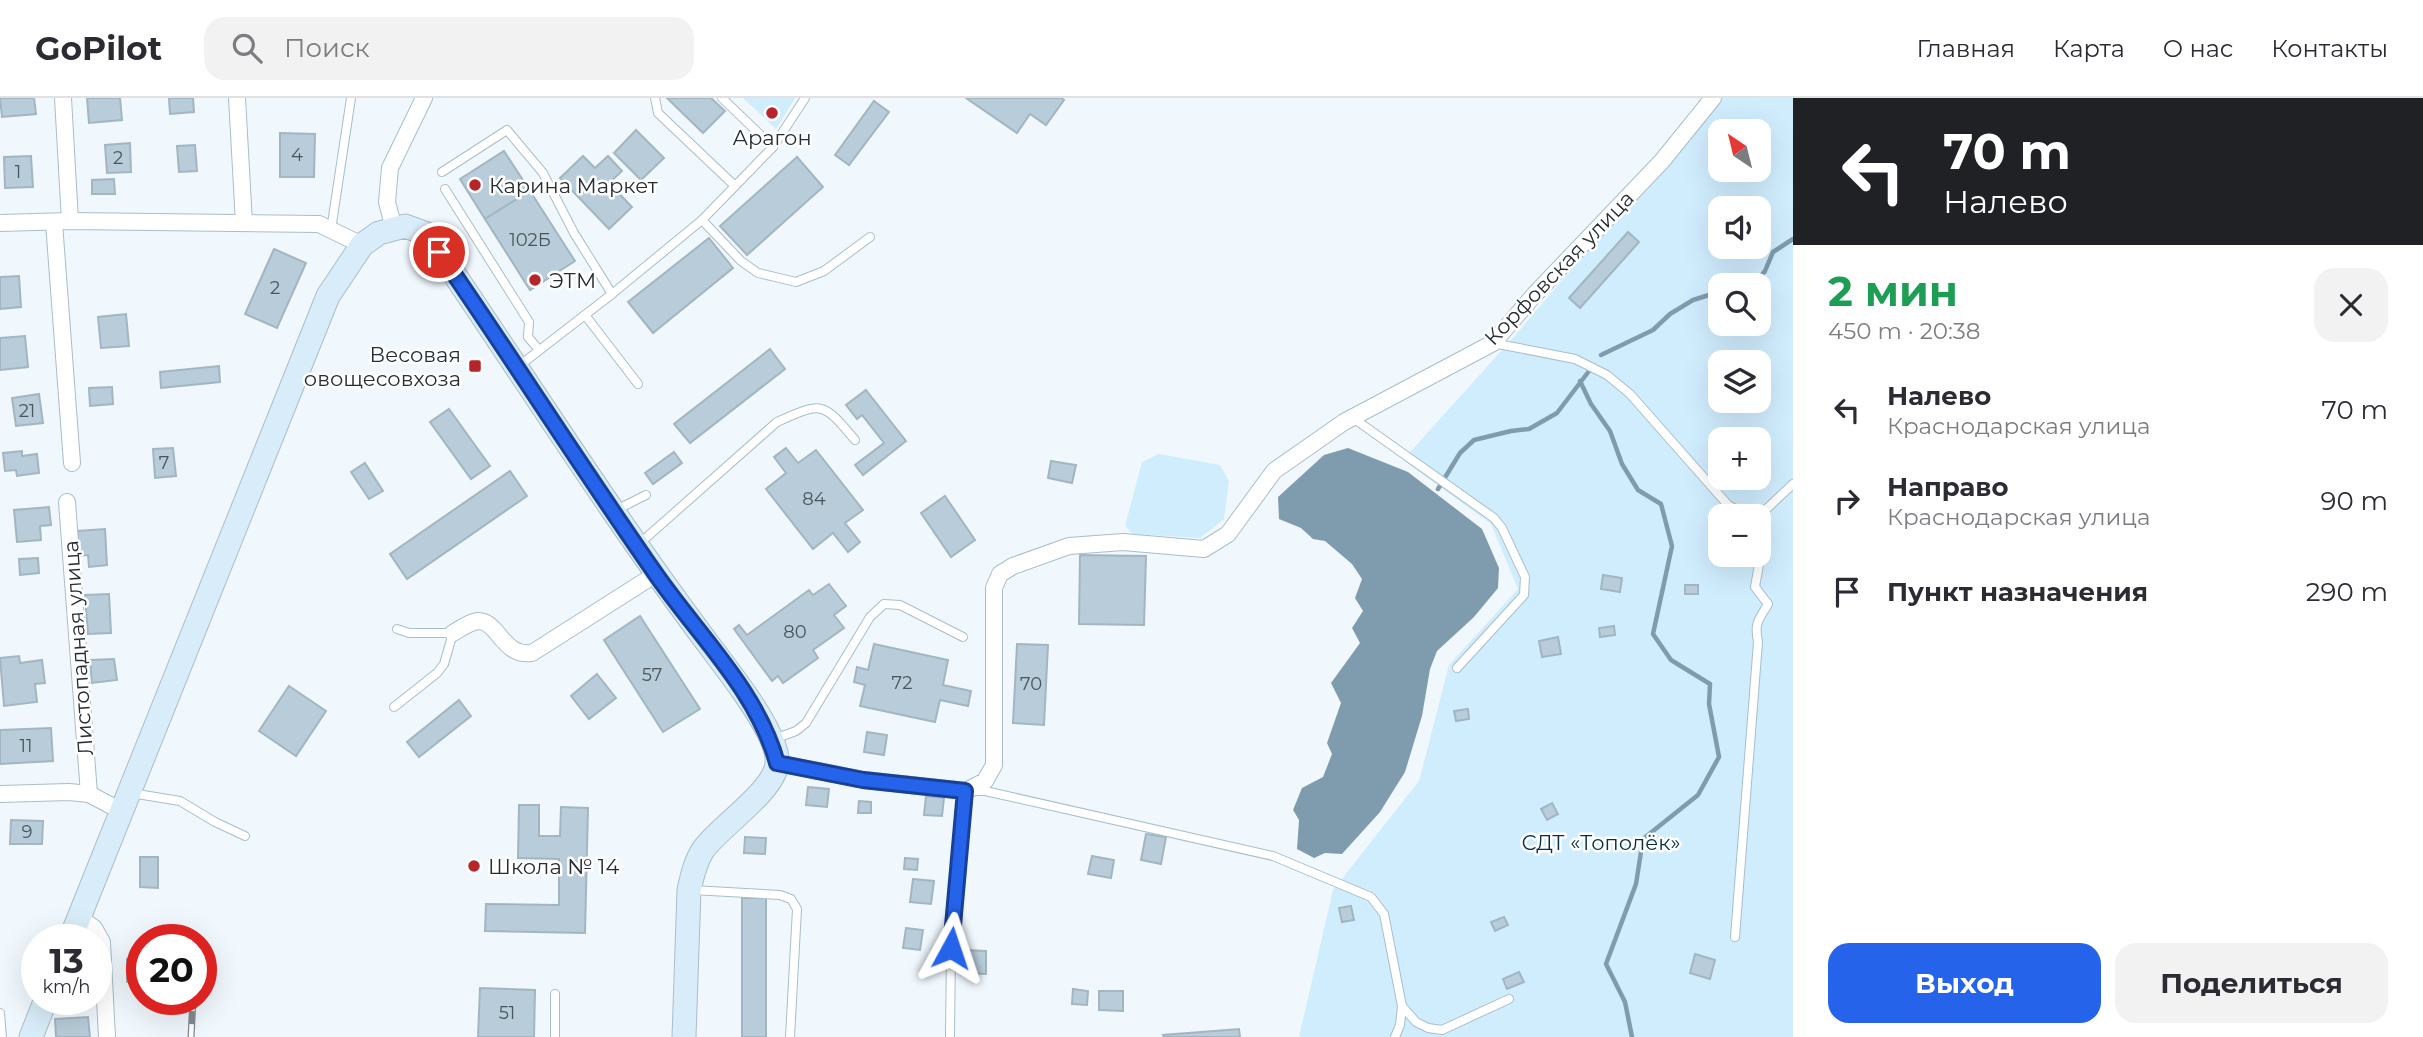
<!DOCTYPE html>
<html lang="ru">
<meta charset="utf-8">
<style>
body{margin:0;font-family:Montserrat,sans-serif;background:#f2f2f3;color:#2b2b33;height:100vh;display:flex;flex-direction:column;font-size:26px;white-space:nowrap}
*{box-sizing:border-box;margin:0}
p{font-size:23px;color:#7c7c81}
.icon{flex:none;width:38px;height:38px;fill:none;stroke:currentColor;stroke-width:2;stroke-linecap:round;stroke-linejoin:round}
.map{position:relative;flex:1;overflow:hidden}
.sheet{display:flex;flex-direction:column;background:#fff;width:630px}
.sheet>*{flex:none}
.top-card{background:#202124;color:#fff;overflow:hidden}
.needle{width:46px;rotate:325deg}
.fabs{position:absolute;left:1708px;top:21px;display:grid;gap:14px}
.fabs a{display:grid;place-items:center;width:63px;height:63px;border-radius:14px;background:#fff;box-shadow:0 7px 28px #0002;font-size:35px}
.speed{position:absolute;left:21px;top:826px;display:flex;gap:14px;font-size:35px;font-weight:700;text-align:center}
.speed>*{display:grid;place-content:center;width:91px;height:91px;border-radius:50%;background:#fff;box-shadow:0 7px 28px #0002;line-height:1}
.speed small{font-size:18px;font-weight:400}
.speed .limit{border:10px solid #d22;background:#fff;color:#111}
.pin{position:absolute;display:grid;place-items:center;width:60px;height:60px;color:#fff;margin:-30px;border:4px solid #fff;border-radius:50%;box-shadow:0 2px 7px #0007}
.me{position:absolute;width:77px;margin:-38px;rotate:5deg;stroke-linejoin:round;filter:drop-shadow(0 0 5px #0008)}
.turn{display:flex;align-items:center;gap:24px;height:147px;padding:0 35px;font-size:32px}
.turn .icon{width:91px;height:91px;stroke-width:2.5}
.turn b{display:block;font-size:49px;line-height:60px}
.round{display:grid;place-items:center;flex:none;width:74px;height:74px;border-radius:21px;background:#f2f2f3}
.overview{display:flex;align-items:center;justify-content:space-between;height:119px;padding:0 35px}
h1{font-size:42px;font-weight:700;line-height:52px;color:#1e9e55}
.button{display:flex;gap:14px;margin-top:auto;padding:14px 35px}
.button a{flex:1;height:80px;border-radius:21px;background:#2563eb;color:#fff;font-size:28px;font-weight:700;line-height:80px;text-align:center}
.button a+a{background:#f2f2f3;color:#2b2b33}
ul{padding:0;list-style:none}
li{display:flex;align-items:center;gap:21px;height:91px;padding:0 35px}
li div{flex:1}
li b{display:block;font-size:26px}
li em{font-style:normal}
header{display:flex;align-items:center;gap:42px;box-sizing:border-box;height:98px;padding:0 35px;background:#fff;border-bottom:2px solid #e1e1e2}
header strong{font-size:33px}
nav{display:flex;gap:38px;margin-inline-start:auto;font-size:24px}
.search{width:490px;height:63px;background:#f2f2f3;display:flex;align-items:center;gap:18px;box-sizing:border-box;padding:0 24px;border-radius:21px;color:#7c7c81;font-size:26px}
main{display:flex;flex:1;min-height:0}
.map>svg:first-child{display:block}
.green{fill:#d0edfe;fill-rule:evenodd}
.water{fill:#7f9cae}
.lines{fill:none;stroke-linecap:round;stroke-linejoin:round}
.stream{stroke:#7f9cae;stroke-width:4.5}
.building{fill:#b8cdd9;stroke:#a2b6c2;stroke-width:2}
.lane-casing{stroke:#a9bdca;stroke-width:10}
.street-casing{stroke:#a9bdca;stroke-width:18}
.secondary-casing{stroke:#a9bdca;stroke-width:25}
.lane{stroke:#fff;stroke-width:8}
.street{stroke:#fff;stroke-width:16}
.secondary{stroke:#d8edf9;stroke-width:23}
.rail-casing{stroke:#838b91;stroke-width:7}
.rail{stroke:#fff;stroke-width:4.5;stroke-dasharray:13;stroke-linecap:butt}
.route-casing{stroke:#184099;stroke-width:18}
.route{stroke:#2563eb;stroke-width:12}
.poi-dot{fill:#b6252a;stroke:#fff;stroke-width:2.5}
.labels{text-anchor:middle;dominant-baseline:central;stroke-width:5;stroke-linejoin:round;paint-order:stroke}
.number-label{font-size:18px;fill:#4a565c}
.poi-label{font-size:21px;fill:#262e33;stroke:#fff;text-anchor:start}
.street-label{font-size:21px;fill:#262e33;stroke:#fff}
.park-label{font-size:21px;fill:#052f43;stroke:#fff}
</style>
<header>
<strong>GoPilot</strong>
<div class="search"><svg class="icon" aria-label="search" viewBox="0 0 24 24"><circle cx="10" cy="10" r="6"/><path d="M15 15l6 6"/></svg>Поиск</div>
<nav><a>Главная</a><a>Карта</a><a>О нас</a><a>Контакты</a></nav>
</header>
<main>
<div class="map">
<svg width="1793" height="939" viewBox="0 0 1793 939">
<rect width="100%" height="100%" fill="#f0f8fe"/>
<g class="green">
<polygon points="743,0 795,0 776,31"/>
<path d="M1718,0H1793V939H1299L1333,792L1419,683L1449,567L1518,491L1491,426L1403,362L1511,242ZM1720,33H1759V72H1720ZM1720,110H1759V149H1720ZM1720,187H1759V226H1720ZM1720,264H1759V303H1720ZM1720,341H1759V380H1720ZM1720,418H1759V457H1720Z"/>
<polygon points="1159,356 1220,367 1229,383 1224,421 1200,440 1133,436 1125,428 1142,364"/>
</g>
<polygon class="water" points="1348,350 1408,374 1482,431 1499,470 1498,490 1474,519 1437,553 1430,571 1422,618 1405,674 1380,714 1342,756 1325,755 1314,760 1297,751 1299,722 1293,712 1302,690 1323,679 1332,656 1327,645 1341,605 1331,585 1360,545 1352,530 1363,513 1355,500 1362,481 1352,466 1325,443 1313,441 1301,430 1279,421 1278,399 1324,357"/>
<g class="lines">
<g class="stream">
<polyline points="1754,187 1765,173 1773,154 1793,141"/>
<polyline points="1601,257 1653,232 1670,216 1693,202 1709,197 1720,197"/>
<polyline points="1580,283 1591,306 1610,333 1622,366 1638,392 1661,406 1672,448 1653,536 1671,562 1710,586 1709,606 1719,659 1698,697 1643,741 1636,786 1606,866 1625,904 1632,939"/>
<polyline points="1438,391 1460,355 1474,342 1511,333 1529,331 1557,315 1589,273"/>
</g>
</g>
<g class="building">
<polygon points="0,0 34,0 36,16 2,19"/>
<polygon points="87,0 120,0 122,22 89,25"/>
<polygon points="169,0 193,0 194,14 170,16"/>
<polygon points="667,0 711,0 725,13 703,35"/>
<polygon points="966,0 1061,0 1064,2 1046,27 1030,16 1017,35"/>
<polygon points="874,3 889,14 849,67 835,57"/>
<polygon points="636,32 664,60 641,82 614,55"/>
<polygon points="280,35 315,36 314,79 280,79"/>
<polygon points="130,45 131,74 107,75 105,47"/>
<polygon points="195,47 197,73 179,74 177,48"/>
<polygon points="504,53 530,93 485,121 460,81"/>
<polygon points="31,58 33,89 5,90 4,59"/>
<polygon points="583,58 595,70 608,58 622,73 609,85 632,109 609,131 560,80"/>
<polygon points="797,59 823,89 747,157 720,128"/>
<polygon points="114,81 115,96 92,96 92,82"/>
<polygon points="530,93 575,163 530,192 485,121"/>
<polygon points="1628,134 1639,144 1580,210 1569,200"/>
<polygon points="709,140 733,170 653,235 628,204"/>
<polygon points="274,151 306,165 277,230 245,216"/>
<polygon points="19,178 21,209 0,211 0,179"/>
<polygon points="126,216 129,248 101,250 98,219"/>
<polygon points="25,238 28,269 0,272 0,240"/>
<polygon points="770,251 785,271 690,345 674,326"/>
<polygon points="219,268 220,284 161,290 160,274"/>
<polygon points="112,289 113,306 90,308 89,290"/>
<polygon points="866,292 906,343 863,377 855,367 884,345 862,317 857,321 846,307"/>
<polygon points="39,296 43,325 16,328 12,300"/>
<polygon points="449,311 490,368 471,381 430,324"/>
<polygon points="173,350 176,378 155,380 153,351"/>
<polygon points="786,350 798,365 816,352 863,412 845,425 860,444 848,454 833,435 813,451 766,391 786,375 774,359"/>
<polygon points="22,353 22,358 37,356 39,375 17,378 16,372 5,373 3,355"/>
<polygon points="674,354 682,365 653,386 645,375"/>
<polygon points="1051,363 1076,367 1072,385 1048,380"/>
<polygon points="365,365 383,393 369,401 351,374"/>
<polygon points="510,373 527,398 407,481 390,456"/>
<polygon points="945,398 975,442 951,459 921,415"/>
<polygon points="49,409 51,427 40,428 41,442 17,444 14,412"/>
<polygon points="105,431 107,467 89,469 88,457 79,458 77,433"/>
<polygon points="1080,457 1146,458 1144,527 1079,526"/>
<polygon points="38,460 39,475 20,477 19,461"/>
<polygon points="1603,477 1622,480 1620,494 1601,491"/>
<polygon points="829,486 846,508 834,517 844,530 813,552 818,560 783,585 778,578 772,583 734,531 739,527 747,537 809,492 813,497"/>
<rect x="1685" y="487" width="13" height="9"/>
<polygon points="109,496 111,535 88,536 85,497"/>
<polygon points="640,518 700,611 663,634 604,542"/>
<polygon points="1614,528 1615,537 1600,539 1599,530"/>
<polygon points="1558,539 1561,556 1542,559 1539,543"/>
<polygon points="874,546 948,562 943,587 971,593 968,608 940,602 935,624 860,608 865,587 854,584 857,569 868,572"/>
<polygon points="1017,546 1048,547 1044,627 1013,625"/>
<polygon points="19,558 20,565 42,562 45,585 35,586 37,604 4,608 0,560"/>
<polygon points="114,561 117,582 92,585 90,562"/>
<polygon points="597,576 616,600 589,621 571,598"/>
<polygon points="289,588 326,613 296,658 259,633"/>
<polygon points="459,602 471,618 419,659 407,644"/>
<polygon points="1468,611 1469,621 1456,623 1454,613"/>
<polygon points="51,630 53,663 0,666 0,632"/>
<polygon points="867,634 887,637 884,657 864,654"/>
<polygon points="808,689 829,691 827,709 806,707"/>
<polygon points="926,698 944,700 942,718 924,717"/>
<polygon points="859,703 871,704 871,715 858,715"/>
<polygon points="1552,705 1558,716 1547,722 1541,711"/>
<polygon points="519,707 539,707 539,738 560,738 561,709 588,710 585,835 485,833 486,806 559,807 559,761 518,760"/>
<polygon points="11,722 43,723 42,746 10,746"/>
<polygon points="1146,736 1166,739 1161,766 1141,762"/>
<polygon points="745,739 766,740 765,756 744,755"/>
<polygon points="1092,758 1114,762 1111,780 1088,776"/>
<polygon points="140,759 158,759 158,790 140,789"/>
<polygon points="905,760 918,761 917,772 904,771"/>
<polygon points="913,781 934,783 931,806 910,804"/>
<rect x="742" y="800" width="24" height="139"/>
<polygon points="1351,808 1354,822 1342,824 1339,810"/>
<polygon points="1504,819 1508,827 1495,833 1491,824"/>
<polygon points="906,830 923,832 920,852 903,850"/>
<polygon points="963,852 986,853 986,876 962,875"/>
<polygon points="1695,856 1715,862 1710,881 1690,875"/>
<rect x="127" y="861" width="15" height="23"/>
<polygon points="1519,874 1524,884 1507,891 1503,881"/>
<polygon points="480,890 535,892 534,939 478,939"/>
<polygon points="1073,891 1088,893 1087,907 1072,906"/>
<polygon points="1099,893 1123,893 1123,913 1099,912"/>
<polygon points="88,919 90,939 56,939 55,921"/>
<polygon points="1239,931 1240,939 1164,939 1163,937"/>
</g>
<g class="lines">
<defs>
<g id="lane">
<polyline points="655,0 658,15 735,88"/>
<polyline points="722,0 773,49"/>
<polyline points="442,74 507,32 543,75 574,135 612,196"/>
<polyline points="445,91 529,224 528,239 539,252"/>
<polyline points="702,122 741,163 758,175 796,184 824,173 870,139"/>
<polyline points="331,132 351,0"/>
<polyline points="585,217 638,286"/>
<polyline points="1493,245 1575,261 1607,277 1630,296 1728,407 1748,418"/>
<polyline points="519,268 612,196 702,122 773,49 805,0"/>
<polyline points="1353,320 1494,420 1502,430 1525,479 1524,497 1457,570"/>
<polyline points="614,413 646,397"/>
<polyline points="1759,418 1793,386"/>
<path d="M639,446L777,324C823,303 823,304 855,342"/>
<polyline points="394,609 437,575 444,566 453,535 409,535 397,531"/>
<polyline points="774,641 796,633 806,625 870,519 884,506 900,507 963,539"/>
<polyline points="131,695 180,703 215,724 245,738"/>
<polyline points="692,792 780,797 791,801 797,811 790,939"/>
<path d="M1735,839L1758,544C1754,524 1759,522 1768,506L1755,489L1764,438L1759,426"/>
<polyline points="555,896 555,939"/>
<polyline points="1402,908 1416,924 1428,930 1442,932 1509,901"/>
<polyline points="0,915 2,939"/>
<polyline points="950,939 951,850 966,693 985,693 1273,758 1371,799 1384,816 1402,908 1400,927 1395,939"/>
</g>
<g id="street">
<polyline points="63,0 70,123"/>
<polyline points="237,0 244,125"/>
<polyline points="0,125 70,123 319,126 362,147"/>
<polyline points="54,125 72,365"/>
<polyline points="394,131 387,104 390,70 424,0"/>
<polyline points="67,404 89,696"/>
<path d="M453,535C460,531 469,524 478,523C499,523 502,559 532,555L656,476"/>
<polyline points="777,665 864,682 966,693 985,683 994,667 994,490 1000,476 1013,468 1069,448 1123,444 1204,451 1228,436 1274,373 1344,324 1493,245 1535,196 1662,63 1713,0"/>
<polyline points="0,696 69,694 89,696 123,714"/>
<polyline points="79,819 94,830 102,844 107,939"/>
</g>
<g id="secondary">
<path d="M70,842L328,198L362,147L379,135L405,128L427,136C522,275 611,417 712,551C729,574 780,637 777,665C775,693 719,729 703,752C695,764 692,779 689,792L684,939"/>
<polyline points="31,939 46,901"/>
</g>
</defs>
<use href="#lane" class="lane-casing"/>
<use href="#street" class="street-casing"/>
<use href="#secondary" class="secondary-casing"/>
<use href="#lane" class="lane"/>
<use href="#street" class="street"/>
<use href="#secondary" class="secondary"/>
<defs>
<polyline id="rail" points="191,939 193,901"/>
</defs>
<use href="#rail" class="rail-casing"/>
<use href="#rail" class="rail"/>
</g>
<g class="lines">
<defs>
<path id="route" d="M439,154C512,260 581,369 655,475C697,536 757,592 777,665L863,682L965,693L951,850"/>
</defs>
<use href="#route" class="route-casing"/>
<use href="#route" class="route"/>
</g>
<g class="poi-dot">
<circle cx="772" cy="15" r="7"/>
<circle cx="475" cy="87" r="7"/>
<circle cx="535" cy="182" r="7"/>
<rect x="468" y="261" width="14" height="14" rx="3.5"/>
<circle cx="474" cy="768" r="7"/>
</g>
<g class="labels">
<g class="number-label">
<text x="297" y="57">4</text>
<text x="118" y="60">2</text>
<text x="18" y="74">1</text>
<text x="530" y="142">102Б</text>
<text x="275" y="190">2</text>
<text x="27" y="313">21</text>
<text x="164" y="365">7</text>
<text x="814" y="401">84</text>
<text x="795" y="534">80</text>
<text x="652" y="577">57</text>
<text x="902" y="585">72</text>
<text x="1031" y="586">70</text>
<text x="26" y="648">11</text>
<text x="27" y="734">9</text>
<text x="507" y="915">51</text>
</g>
<g class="poi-label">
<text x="772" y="39" text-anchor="middle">Арагон</text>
<text x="489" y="87">Карина Маркет</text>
<text x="549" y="182">ЭТМ</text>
<text x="461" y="256" text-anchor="end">Весовая<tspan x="461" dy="24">овощесовхоза</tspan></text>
<text x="488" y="768">Школа № 14</text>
</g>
<g class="street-label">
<text transform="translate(1559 170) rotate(-46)">Корфовская улица</text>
<text transform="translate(78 550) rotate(-94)">Листопадная улица</text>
</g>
<g class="park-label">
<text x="1601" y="744">СДТ «Тополёк»</text>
</g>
</g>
</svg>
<div class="fabs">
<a><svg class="needle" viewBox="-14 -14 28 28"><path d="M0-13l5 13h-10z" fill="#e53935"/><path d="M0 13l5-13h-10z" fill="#7c7c81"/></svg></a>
<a><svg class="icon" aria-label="sound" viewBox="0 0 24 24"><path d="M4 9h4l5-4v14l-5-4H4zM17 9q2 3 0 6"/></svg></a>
<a><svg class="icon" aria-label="search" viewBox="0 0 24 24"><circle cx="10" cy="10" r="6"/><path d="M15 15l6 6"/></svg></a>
<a><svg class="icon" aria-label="layers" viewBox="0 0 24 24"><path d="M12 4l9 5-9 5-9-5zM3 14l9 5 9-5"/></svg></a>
<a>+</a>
<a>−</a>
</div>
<div class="speed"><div>13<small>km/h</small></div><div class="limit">20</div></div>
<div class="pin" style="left:439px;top:154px;background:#d93025"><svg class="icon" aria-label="arrive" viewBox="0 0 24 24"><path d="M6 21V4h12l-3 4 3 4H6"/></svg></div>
<svg class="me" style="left:951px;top:850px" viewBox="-20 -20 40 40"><path d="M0-17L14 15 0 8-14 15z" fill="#2563eb" stroke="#fff" stroke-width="4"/></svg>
</div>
<section class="sheet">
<div class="top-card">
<div class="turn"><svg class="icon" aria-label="left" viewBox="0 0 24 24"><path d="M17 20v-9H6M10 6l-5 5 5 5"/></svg><div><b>70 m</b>Налево</div></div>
</div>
<div class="overview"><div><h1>2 мин</h1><p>450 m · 20:38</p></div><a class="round"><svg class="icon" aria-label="close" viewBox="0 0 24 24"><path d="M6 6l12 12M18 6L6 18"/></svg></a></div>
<ul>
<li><svg class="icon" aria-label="left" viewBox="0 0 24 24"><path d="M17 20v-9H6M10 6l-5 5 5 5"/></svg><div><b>Налево</b><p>Краснодарская улица</p></div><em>70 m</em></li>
<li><svg class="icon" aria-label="right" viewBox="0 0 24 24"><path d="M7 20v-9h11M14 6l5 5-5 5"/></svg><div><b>Направо</b><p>Краснодарская улица</p></div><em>90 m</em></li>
<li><svg class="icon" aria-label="arrive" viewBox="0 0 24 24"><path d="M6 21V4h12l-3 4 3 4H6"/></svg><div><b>Пункт назначения</b></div><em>290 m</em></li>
</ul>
<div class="button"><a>Выход</a><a>Поделиться</a></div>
</section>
</main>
